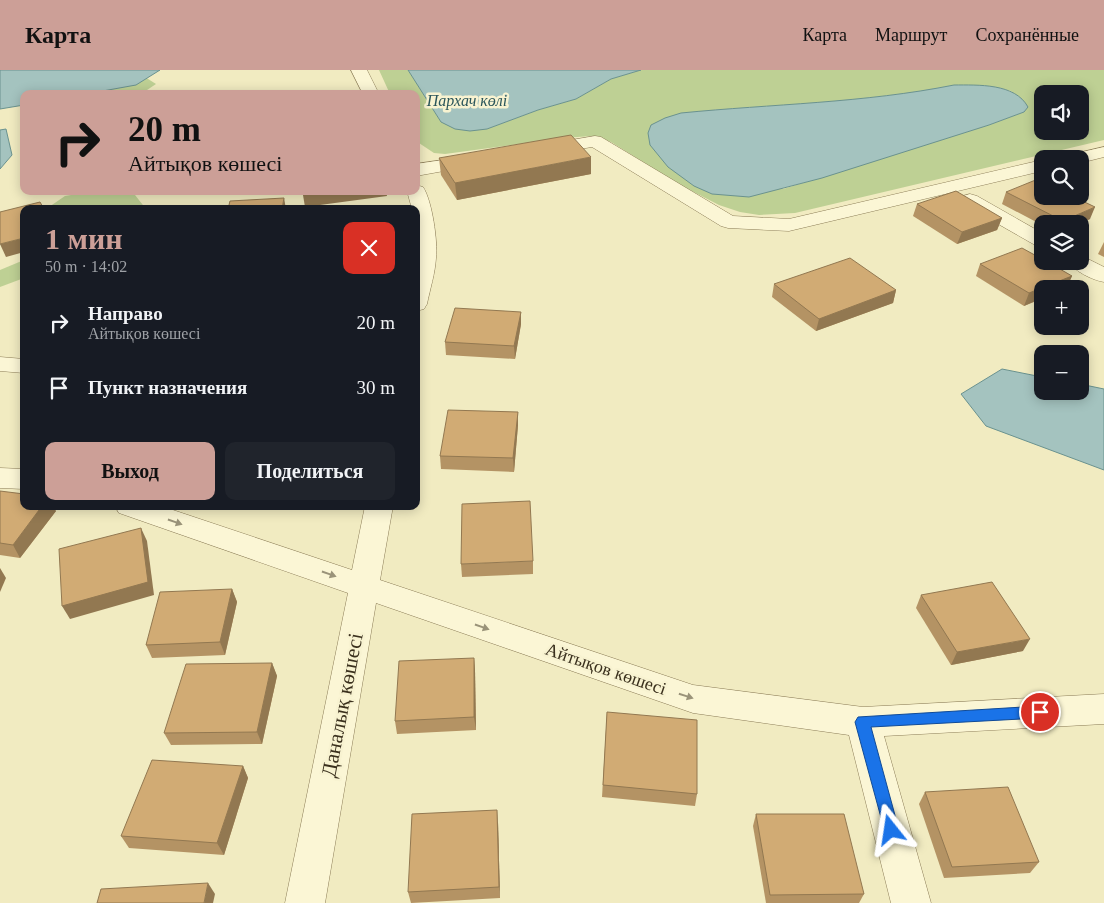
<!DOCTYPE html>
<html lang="ru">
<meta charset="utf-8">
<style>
body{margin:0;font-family:"Times New Roman",serif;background:#20242c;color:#f1f3f6;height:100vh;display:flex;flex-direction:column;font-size:19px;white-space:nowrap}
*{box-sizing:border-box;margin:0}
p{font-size:16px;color:#9ea1a6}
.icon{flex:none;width:28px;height:28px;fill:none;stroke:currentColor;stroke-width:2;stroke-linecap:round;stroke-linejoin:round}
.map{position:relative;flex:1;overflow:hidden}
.panel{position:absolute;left:20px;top:135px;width:400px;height:305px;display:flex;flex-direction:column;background:#171b24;border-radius:10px;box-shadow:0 2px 12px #0003}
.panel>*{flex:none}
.hud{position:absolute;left:20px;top:20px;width:400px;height:105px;border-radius:10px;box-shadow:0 2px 12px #0003;background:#cc9f97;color:#111;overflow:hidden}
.fabs{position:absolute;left:1034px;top:15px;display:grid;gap:10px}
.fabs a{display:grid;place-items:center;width:55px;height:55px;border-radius:10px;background:#171b24;box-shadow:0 2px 12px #0003;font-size:25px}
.pin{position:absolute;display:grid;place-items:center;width:42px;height:42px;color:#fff;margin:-21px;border:2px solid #fff;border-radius:50%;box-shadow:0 1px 5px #0007}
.me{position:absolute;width:55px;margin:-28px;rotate:345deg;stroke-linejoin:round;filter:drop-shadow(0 0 4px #0008)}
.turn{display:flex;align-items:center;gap:18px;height:105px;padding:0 25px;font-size:22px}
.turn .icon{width:65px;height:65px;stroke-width:2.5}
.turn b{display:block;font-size:35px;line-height:42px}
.round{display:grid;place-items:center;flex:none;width:52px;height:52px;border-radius:10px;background:#20242c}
.headline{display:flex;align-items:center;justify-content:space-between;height:85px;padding:0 25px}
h1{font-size:30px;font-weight:600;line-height:38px;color:#cc9f97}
.cta{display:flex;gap:10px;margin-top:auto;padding:10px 25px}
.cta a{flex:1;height:58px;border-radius:10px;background:#cc9f97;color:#111;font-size:20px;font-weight:600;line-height:58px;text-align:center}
.cta a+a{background:#20242c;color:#f1f3f6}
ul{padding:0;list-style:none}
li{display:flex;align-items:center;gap:15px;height:65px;padding:0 25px}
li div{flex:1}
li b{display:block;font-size:19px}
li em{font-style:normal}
header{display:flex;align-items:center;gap:30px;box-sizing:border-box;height:70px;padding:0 25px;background:#cc9f97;color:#111}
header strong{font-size:24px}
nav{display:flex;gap:28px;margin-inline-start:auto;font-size:18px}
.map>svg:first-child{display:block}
.green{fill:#bed094;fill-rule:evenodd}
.water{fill:#a4c3bf;stroke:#6a928f}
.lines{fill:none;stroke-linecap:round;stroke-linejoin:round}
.minor-casing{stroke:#8b7c57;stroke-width:1}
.minor{fill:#fbf6d5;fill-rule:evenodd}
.wall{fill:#b49364}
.shaded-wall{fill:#927851}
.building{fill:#d1ab74;stroke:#927851}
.oneway{fill:#9a9379}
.route{fill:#1a73e8;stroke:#114b97}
.labels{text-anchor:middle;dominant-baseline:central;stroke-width:5;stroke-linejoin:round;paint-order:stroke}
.far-water-label{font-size:16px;font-style:italic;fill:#2b565b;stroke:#f8f3d1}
.street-label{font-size:18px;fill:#3a301d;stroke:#f8f3d1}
.near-street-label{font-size:21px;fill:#3a301d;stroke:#f8f3d1}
</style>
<header>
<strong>Карта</strong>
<nav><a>Карта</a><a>Маршрут</a><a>Сохранённые</a></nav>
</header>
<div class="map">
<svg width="1104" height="833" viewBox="0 0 1104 833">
<rect width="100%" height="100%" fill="#f1ebc1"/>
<g class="green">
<path d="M379,0H408L441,52L487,59L538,40L576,29L611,9L641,0H1104V70L795,143L759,145L740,142L719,135L678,114L611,72L592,66L563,68L445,84L434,83L416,71V24H390ZM954,15L992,17L1011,21L1024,42L989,55L783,119L713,40C793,34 874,31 954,15ZM1042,24H1080V61H1042Z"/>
<polygon points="137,2 156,14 141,24 24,24"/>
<polygon points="95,121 135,125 146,139 46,139 65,126"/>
<polygon points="24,190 24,208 0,217 0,200"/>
</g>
<g class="water">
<polygon points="0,0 160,0 136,15 86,24 24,24 24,35 0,39"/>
<polygon points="408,0 641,0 611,9 576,29 538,40 487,59 470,61 455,59 441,52"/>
<path d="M954,15C978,15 1015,13 1028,37L1024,42L989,55L822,108L749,127L712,124L694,116L668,97L650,75L648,63L651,55L665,48L681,43C772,34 864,33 954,15Z"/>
<polygon points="6,59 12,85 0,99 0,60"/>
<polygon points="1002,299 1042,307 1042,321 1080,321 1080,314 1104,319 1104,400 986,356 961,324"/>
</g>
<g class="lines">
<defs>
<g id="minor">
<polygon points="351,0 367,0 379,24 363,24"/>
<polygon points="595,66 601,67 733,146 789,149 1042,90 1042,101 789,161 728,158 721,156 592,77 542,85 536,84 533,80 536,76 542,75"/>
<polygon points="1104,77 1104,87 1080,93 1080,89 1066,89 1069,85"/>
<polygon points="477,85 483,86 486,90 483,94 416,106 416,94"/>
<path d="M416,115L423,117C432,130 438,172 436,188C435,204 430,219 427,234L424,239L416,241V139H412L407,121H416Z"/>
<polygon points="970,124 977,126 1042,163 1042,177 1035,175 963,134 960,130 963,126"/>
<path d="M1080,185L1104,197V212C1092,210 1074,201 1068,191H1080Z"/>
<polygon points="0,287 24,289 24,303 0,301"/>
<polygon points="0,398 24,399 24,419 0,418"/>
<polygon points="115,436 161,436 352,500 365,436 393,436 380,510 693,615 863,637 1104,624 1104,654 884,666 931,833 891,833 849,665 693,643 376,533 325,833 285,833 348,523 119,443"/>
</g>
</defs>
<use href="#minor" class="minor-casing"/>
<use href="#minor" class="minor"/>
</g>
<g class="wall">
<polygon points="439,88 591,104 457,130 441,105"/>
<polygon points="1006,122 1090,149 1079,154 1042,154 1042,155 1002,134"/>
<polygon points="917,134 1002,148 997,160 957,174 913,146"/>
<polygon points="1104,172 1104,187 1098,184"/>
<polygon points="980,194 1072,206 1066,219 1024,236 976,206"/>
<polygon points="774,214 896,220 893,233 816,261 772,227"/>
<polygon points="521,242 521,254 515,289 446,285 445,272"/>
<polygon points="518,342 518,355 514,402 441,399 440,386"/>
<polygon points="0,421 56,441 20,488 0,485"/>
<polygon points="533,491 533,504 462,507 461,494"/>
<polygon points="232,519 237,532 225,585 152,588 146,575"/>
<polygon points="921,525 1023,581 951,595 916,538"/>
<polygon points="474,588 475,601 476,660 397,664 395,651"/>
<polygon points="272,593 277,606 262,674 171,675 164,663"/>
<polygon points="607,642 697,724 695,736 602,727"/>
<polygon points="243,696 248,708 224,785 129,778 121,766"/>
<polygon points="925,722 1039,792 1030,803 944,808 919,734"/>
<polygon points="756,744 864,824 859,833 766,833 753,756"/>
<polygon points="498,752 500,828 411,833 408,822"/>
</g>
<g class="shaded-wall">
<polygon points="591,87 591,104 457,130 455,113"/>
<polygon points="333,121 386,121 387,126 305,137 303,125"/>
<polygon points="284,128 286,139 282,139"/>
<polygon points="1095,137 1090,149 1079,154 1062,154 1063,151"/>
<polygon points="1002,148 997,160 957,174 962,162"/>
<polygon points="24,168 24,182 6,187 0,174"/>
<polygon points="1072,206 1066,219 1042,219 1042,228 1024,236 1029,223"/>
<polygon points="896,220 893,233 816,261 819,249"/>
<polygon points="521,242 521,254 515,289 514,276"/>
<polygon points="518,342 518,355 514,402 513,388"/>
<polygon points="42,436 53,436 56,441 20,488 13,475"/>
<polygon points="141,458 147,471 154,525 70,549 62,536"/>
<polygon points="0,498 6,508 0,522"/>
<polygon points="232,519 237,532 225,585 220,572"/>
<polygon points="1030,569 1023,581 951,595 957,582"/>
<polygon points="474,588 475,601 476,660 474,647"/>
<polygon points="272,593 277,606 262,674 257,662"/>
<polygon points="243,696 248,708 224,785 217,773"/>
<polygon points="497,740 498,752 500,828 499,817"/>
<polygon points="208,813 215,824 213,833 204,833"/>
</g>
<g class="building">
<polygon points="571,65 591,87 455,113 439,88"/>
<polygon points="1038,109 1042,112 1042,126 1072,126 1095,137 1063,151 1006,122"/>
<polygon points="302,121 333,121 303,125"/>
<polygon points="956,121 1002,148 962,162 917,134"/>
<polygon points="284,128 282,139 228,139 230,131"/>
<polygon points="40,132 44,139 24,139 24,168 0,174 0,142"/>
<polygon points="1022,178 1042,189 1042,191 1046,191 1072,206 1029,223 980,194"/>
<polygon points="850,188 896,220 819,249 774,214"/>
<polygon points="455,238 521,242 514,276 445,272"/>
<polygon points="448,340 518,342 513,388 440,386"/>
<polygon points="0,421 24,424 24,436 42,436 13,475 0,473"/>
<polygon points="530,431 533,491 461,494 462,434"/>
<polygon points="141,458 148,512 62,536 59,479"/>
<polygon points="992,512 1030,569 957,582 921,525"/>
<polygon points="232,519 220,572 146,575 160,522"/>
<polygon points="474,588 474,647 395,651 399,591"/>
<polygon points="272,593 257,662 164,663 186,594"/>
<polygon points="607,642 697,650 697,724 603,715"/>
<polygon points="152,690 243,696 217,773 121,766"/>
<polygon points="1008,717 1039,792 952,797 925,722"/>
<polygon points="497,740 499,817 408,822 412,744"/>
<polygon points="756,744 844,744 864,824 770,825"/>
<polygon points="208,813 204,833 97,833 101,819"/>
</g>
<defs><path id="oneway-solid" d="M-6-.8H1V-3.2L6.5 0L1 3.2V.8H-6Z" transform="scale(1.25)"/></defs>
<g class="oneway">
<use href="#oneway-solid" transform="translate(175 452) rotate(19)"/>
<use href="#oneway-solid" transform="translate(329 504) rotate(19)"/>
<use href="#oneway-solid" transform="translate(482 557) rotate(19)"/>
<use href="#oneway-solid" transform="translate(686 626) rotate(18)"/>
</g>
<polygon class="route" points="1040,636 1045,637 1047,642 1045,646 1040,648 871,657 899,760 897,766 891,768 886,766 855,652 858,647"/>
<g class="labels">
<g class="far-water-label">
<text x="467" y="30">Пархач көлі</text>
</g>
<g class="street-label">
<text transform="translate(606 599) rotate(19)">Айтықов көшесі</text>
</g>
<g class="near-street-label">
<text transform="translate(342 635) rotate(-79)">Даналық көшесі</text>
</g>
</g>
</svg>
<div class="fabs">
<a><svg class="icon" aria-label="sound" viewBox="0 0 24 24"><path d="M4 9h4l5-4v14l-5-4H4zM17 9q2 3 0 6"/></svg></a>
<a><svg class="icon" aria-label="search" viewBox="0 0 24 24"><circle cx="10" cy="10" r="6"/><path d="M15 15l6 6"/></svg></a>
<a><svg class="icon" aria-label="layers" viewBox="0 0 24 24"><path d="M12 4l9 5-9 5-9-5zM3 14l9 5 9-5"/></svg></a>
<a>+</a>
<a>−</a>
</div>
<div class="pin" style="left:1040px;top:642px;background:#d93025"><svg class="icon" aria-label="arrive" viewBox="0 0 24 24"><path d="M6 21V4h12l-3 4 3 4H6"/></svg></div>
<svg class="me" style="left:891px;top:760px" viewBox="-20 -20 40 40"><path d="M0-17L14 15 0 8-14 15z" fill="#1a73e8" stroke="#fff" stroke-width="4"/></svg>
<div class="hud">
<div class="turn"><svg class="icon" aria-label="right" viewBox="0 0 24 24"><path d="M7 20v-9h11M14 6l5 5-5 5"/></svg><div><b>20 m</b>Айтықов көшесі</div></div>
</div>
<section class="panel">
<div class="headline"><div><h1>1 мин</h1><p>50 m · 14:02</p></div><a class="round" style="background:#d93025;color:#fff"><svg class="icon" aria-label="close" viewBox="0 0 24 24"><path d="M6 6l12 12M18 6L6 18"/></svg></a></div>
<ul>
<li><svg class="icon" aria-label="right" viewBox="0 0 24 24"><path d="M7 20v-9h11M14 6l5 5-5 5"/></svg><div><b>Направо</b><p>Айтықов көшесі</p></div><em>20 m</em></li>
<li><svg class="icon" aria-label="arrive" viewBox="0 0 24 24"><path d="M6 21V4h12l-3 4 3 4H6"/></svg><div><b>Пункт назначения</b></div><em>30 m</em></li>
</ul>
<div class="cta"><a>Выход</a><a>Поделиться</a></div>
</section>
</div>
